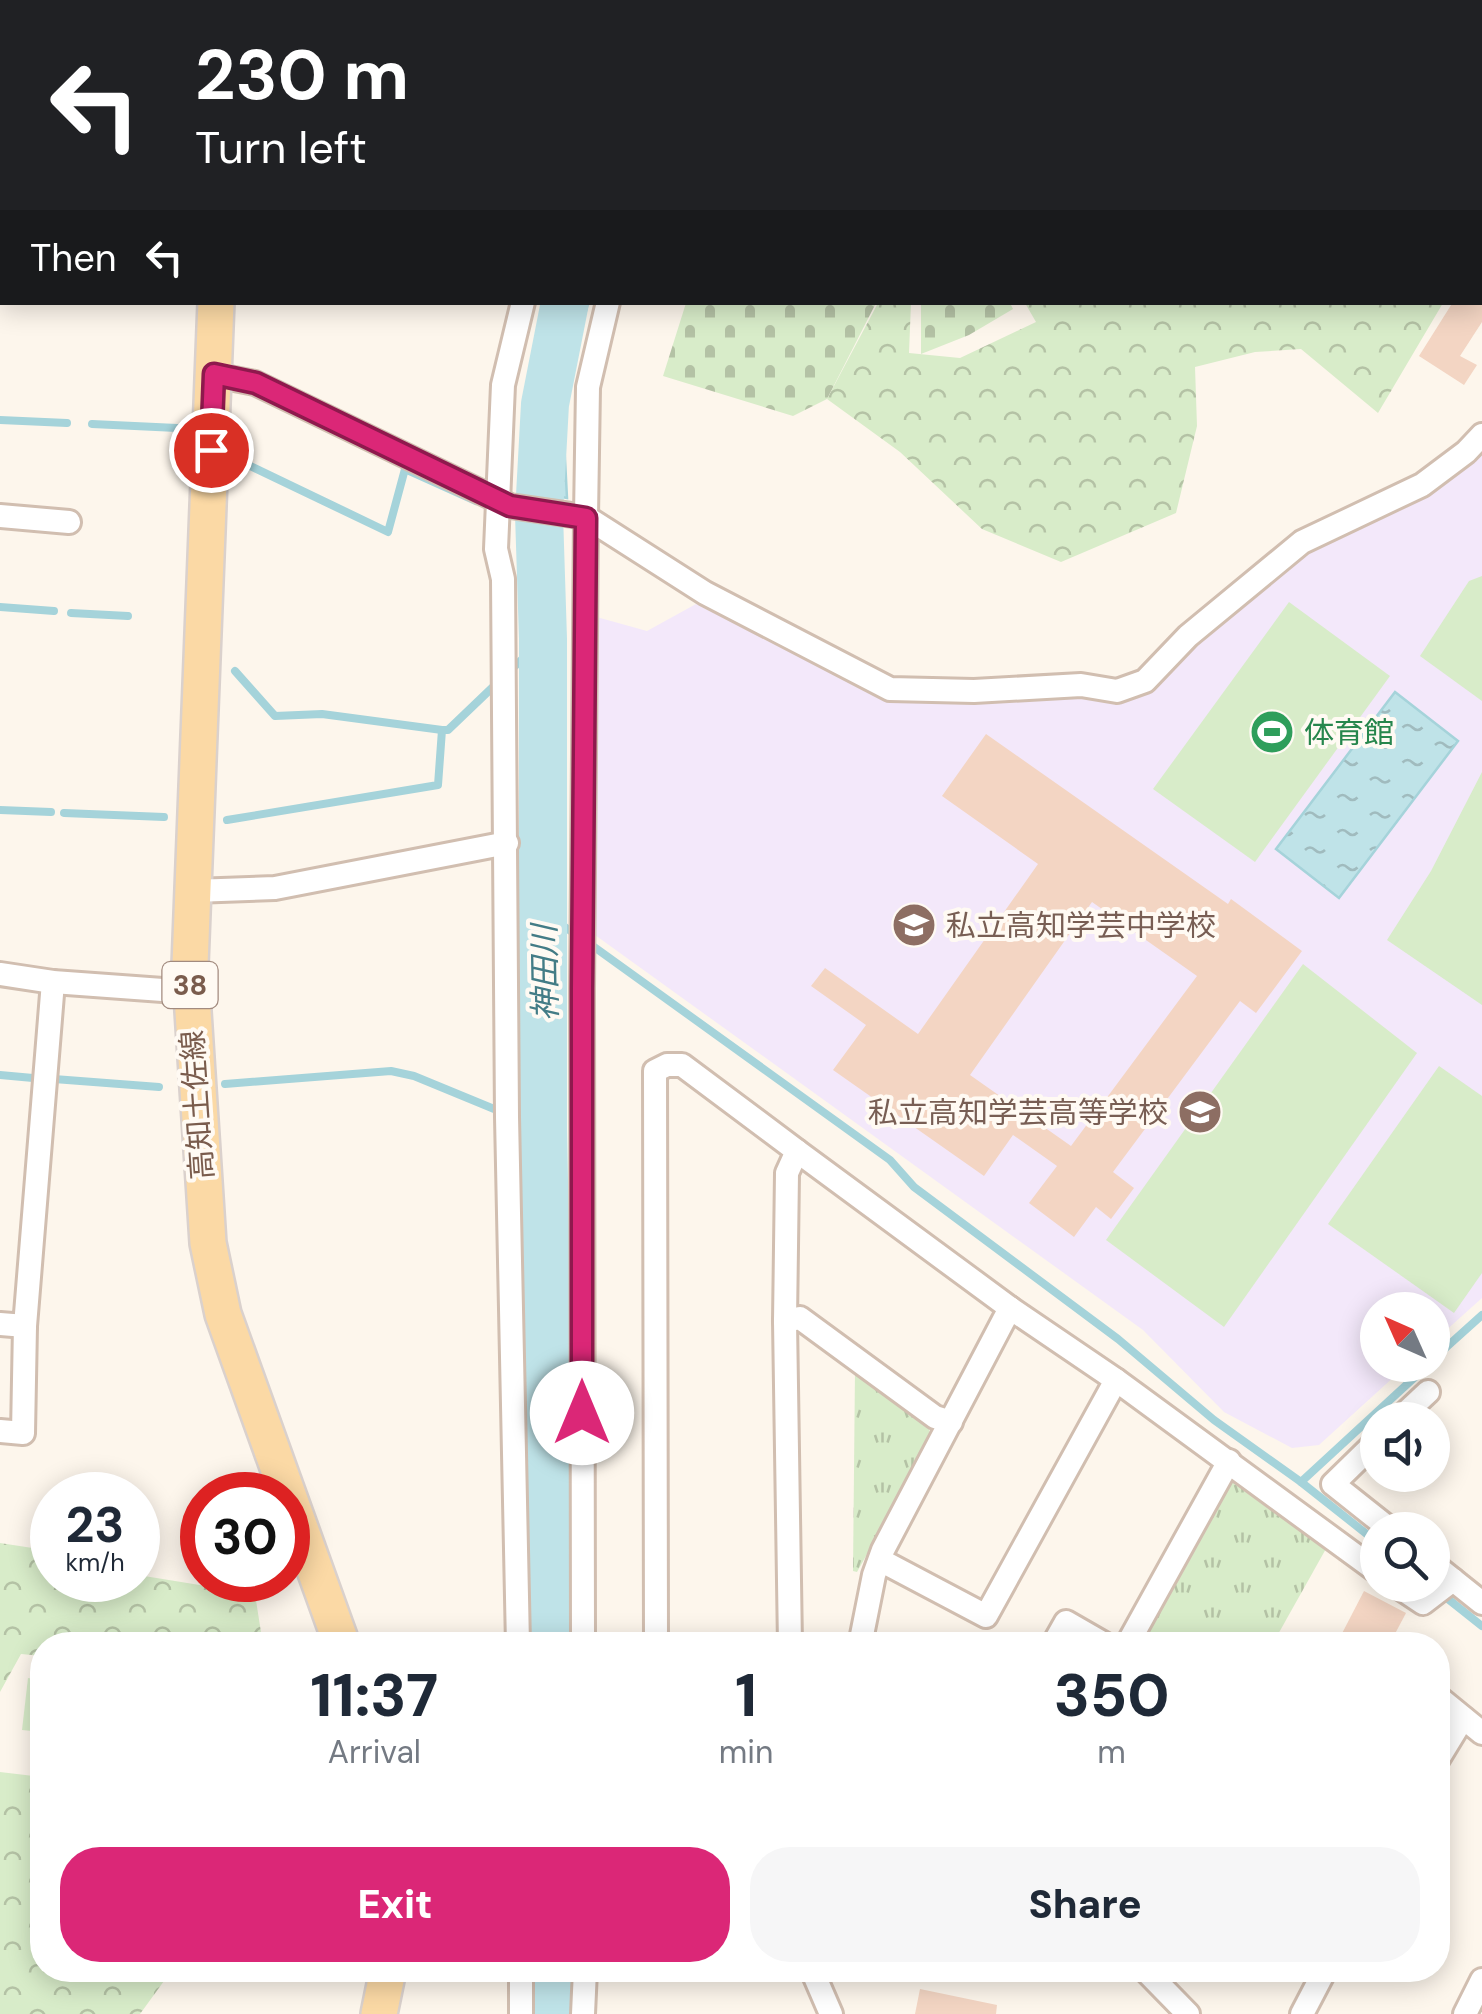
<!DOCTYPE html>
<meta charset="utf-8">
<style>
body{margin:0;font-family:"DM Sans","Noto Sans JP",sans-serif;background:#f6f6f7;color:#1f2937;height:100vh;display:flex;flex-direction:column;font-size:38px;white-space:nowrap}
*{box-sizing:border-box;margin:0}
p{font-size:32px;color:#747a83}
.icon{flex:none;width:55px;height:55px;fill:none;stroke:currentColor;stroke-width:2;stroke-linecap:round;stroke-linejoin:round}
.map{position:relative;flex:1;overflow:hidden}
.details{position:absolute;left:30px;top:1632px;width:1420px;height:350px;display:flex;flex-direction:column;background:#fff;border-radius:40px;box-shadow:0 5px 25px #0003}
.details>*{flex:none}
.top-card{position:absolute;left:0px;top:0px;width:1482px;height:305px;box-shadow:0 5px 25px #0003;background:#202124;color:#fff;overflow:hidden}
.needle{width:65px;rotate:315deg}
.tools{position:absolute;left:1360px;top:1292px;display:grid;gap:20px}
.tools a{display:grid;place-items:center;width:90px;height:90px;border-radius:50%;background:#fff;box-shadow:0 5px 25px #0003;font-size:50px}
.speed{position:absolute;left:30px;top:1472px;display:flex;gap:20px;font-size:50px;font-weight:700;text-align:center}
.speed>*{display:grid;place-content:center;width:130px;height:130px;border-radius:50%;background:#fff;box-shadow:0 5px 25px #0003;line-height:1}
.speed small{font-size:25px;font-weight:400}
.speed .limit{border:15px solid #d22;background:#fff;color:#111}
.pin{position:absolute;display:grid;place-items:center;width:85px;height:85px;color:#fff;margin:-42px;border:5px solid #fff;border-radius:50%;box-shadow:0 2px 10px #0007}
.me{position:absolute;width:110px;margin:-55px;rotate:0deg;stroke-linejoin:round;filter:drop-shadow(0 0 8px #0008)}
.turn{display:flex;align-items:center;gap:35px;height:210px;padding:0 30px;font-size:45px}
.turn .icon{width:130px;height:130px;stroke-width:2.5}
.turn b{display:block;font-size:70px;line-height:85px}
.then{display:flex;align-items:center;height:95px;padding:0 30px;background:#0003;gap:20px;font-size:38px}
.eta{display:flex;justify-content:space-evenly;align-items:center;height:170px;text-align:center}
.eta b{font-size:60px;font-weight:800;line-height:70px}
.action{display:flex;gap:20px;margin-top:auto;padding:20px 30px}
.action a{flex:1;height:115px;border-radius:40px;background:#db2777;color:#fff;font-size:40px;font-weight:800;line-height:115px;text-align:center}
.action a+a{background:#f6f6f7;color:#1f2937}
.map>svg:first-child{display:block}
.education{fill:#f3e8fa}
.grass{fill:url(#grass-tufts)}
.forest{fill:url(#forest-crowns)}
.cemetery{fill:url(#cemetery-stones)}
.pitch{fill:#d8ecc9}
.water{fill:url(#water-ripples);stroke:#a5d3da;stroke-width:2.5}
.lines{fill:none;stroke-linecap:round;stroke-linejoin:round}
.stream{stroke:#a5d3da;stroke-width:8}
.river{stroke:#bfe3e8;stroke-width:48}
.building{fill:#f3d5c3;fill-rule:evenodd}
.street-casing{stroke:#d1beb0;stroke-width:28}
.primary-casing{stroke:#dad1cd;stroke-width:40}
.street{stroke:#fff;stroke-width:22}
.primary{stroke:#fbd9a5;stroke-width:35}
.route-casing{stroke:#8e194d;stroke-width:25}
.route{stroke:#db2777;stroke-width:18}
.labels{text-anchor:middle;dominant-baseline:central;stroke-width:8;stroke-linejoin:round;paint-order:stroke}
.shield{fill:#fffaf3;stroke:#a28b7f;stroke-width:2.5}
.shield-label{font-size:28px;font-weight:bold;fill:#7a5c4d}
.leisure-label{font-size:30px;fill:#27864d;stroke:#fffaf3;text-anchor:start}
.education-label{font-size:30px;fill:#785e54;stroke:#fffaf3;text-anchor:start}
.street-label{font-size:30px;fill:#7a5c4d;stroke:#fffaf3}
.water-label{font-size:32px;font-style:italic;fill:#437c86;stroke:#fffaf3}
</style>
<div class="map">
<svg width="1482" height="2014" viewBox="0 0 1482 2014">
<defs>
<pattern id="grass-tufts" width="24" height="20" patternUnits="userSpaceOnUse" patternTransform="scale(2.5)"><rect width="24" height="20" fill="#d8ecc9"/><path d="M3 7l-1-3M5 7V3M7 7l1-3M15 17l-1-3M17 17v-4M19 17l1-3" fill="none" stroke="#b4c2a5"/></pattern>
<pattern id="forest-crowns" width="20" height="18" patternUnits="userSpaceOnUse" patternTransform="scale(2.5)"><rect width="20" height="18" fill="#d8ecc9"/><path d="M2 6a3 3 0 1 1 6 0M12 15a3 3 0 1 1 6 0" fill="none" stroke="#b4c2a5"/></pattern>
<pattern id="cemetery-stones" width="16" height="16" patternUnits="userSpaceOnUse" patternTransform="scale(2.5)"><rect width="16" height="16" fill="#d8ecc9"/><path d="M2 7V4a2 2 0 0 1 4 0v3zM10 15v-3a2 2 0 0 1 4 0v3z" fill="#b4c2a5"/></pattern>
<pattern id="water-ripples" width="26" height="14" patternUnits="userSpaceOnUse" patternTransform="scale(2.5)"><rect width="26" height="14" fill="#bfe3e8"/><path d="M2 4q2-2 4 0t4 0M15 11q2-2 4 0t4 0" fill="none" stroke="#a0bbbe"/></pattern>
</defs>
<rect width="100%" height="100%" fill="#fdf6ec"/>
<polygon class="education" points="1482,447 1482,1298 1433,1342 1432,1310 1378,1310 1378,1365 1407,1365 1319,1445 1292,1448 1224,1412 1143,1330 595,935 593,616 647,631 696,604 884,700 1088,694 1116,701 1301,553 1447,482"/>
<g class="grass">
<polygon points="855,1371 928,1422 931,1440 857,1572 853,1571"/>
<polygon points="1229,1477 1327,1547 1272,1645 1140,1645"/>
</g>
<g class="forest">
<polygon points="878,303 911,303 909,353 960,358 1036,322 1025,303 1443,303 1378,413 1301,349 1255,352 1195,367 1197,426 1176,513 1061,562 982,529 900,452 827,399"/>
<polygon points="0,1543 52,1551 52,1580 138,1580 138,1575 255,1594 263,1645 42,1645 42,1656 21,1654 0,1692"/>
<polygon points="0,1772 42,1777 42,1970 172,1970 140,2014 0,2014"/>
</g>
<g class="cemetery">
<polygon points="686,303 686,302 876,303 827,399 793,416 663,376"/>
<polygon points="921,303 1010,303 1013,309 969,335 921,354"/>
</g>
<g class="pitch">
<polygon points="1482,576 1482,701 1420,656 1469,581"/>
<polygon points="1289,602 1390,676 1255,862 1153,789"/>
<polygon points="1482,772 1482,1005 1387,940 1431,871"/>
<polygon points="1303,964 1417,1053 1224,1327 1106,1240"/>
<polygon points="1439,1066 1482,1096 1482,1273 1454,1313 1328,1224"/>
<polygon points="28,1678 42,1680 42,1732 22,1730"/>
</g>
<g class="water">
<polygon points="547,303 588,303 562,401 567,498 530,491 531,368"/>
<polygon points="1395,692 1458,741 1339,898 1276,849"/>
</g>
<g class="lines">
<g class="stream">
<polyline points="465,0 469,2"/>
<polyline points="0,420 67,423"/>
<polyline points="92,424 177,428"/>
<polyline points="242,462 388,532 405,469 476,501"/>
<polyline points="0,607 54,611"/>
<polyline points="71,613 128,616"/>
<polyline points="235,671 275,716 322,714 442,730 448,730 495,685"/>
<polyline points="510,671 543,639"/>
<polyline points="0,810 51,812"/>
<polyline points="64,813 164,817"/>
<polyline points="227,820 438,785 442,730"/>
<polyline points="542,911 572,932"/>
<polyline points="590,944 890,1160 914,1187 1118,1339 1214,1420 1301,1482 1378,1543"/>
<polyline points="0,1075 33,1078"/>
<polyline points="54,1079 159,1087"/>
<polyline points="225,1084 391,1071 414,1076 499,1111"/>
<polyline points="514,1117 543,1129"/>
<polyline points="1432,1360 1482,1315"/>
<polyline points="1301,1482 1428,1365"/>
<polyline points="1443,1595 1482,1626"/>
</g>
<g class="river">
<polyline points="553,1645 543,1129 543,639 539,514 545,404 565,302"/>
<polyline points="552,2014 555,1970"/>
</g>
</g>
<g class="building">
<polygon points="1453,302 1482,302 1482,322 1460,356 1477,365 1464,385 1419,356"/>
<path d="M986,734L1228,904L1231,899L1302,951L1256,1013L1240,1001L1113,1172L1134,1188L1111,1219L1096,1207L1074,1237L1029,1203L1057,1166L1013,1135L984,1176L833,1070L866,1025L811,986L825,968L918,1034L1038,864L942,796ZM1092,902L1197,976L1071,1146L970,1075Z"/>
<polygon points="1364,1591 1406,1613 1389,1645 1336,1645"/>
<polygon points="920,1989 997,2005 996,2014 915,2014"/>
</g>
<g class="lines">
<defs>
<g id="street">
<polyline points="45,0 71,2"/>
<polyline points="675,0 679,2"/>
<polyline points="814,2 817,0"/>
<polyline points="968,2 972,0"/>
<polyline points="1115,2 1118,0"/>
<polyline points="0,252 2,252"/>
<polyline points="214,375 255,383 510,506 586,517 705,593 890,689 974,691 1081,685 1117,691 1145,681 1188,636 1302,542 1422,485 1466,452 1482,435"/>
<polyline points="0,516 69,522"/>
<polyline points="193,891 275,888 507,843"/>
<polyline points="0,974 53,982 190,992"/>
<polyline points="797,1151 1010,1308 1116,1380 986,1616 880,1560"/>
<polyline points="785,1321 800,1318 935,1417 951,1422"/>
<polyline points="0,1324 25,1326 53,982"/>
<polyline points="1116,1380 1378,1572"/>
<polyline points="1398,1420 1428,1392"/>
<polyline points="0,1431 23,1433 25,1326"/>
<polyline points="1378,1440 1333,1484 1391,1530"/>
<polyline points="1432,1563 1482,1603"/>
<polyline points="1396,1585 1423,1603 1453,1580"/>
<polyline points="518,1645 507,1117 503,579 496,549 503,385 523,302"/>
<polyline points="583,1645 582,989 586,517 588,387 608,302"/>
<polyline points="656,1645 655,1071 667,1065 682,1065 797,1151 787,1173 785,1321 790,1645"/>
<polyline points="860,1645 874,1575 883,1550 1010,1308"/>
<polyline points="1053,1645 1066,1622 1106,1645"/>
<polyline points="1127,1645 1229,1461"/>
<polyline points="1438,1697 1482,1733"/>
<polyline points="1438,1759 1463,1718"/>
<polyline points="521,1970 521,2014"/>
<polyline points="812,1970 831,2014"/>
<polyline points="1145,1970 1188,2014"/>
<polyline points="583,2014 585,1970"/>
<polyline points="1302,2014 1325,1970"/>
<polyline points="1465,2014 1482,1980"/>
</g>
<g id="primary">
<polyline points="226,2 226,0"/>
<polyline points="216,302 190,965 208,1243 223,1314 342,1645"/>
<polyline points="379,2014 388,1970"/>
</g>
</defs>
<use href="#street" class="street-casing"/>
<use href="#primary" class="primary-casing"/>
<use href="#street" class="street"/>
<use href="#primary" class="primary"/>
</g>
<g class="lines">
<defs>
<polyline id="route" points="211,450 214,374 256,383 510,506 586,518 582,989 582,1413"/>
</defs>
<use href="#route" class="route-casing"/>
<use href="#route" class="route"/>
</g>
<defs>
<symbol id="stadium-disc" viewBox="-11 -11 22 22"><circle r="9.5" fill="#2e9e5b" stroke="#fffaf3"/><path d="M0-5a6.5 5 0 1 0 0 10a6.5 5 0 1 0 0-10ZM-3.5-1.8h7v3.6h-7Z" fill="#fff"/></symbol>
<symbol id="school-disc" viewBox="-11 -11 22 22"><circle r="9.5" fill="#8d6e63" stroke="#fffaf3"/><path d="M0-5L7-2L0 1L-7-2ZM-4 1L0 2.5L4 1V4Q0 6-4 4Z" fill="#fff"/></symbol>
</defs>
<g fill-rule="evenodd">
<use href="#stadium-disc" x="1247" y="707" width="50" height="50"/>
<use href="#school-disc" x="889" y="900" width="50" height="50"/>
<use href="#school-disc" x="1175" y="1087" width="50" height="50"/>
</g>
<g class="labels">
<rect class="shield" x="162.5" y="962" width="55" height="46" rx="8"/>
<g class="shield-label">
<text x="190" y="985">38</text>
</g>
<g class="leisure-label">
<text x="1304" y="732">体育館</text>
</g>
<g class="education-label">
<text x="946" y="925">私立高知学芸中学校</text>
<text x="1168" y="1112" text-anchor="end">私立高知学芸高等学校</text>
</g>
<g class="street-label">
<text transform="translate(197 1105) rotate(-94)">高知土佐線</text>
</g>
<g class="water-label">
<text transform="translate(545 973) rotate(-91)">神田川</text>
</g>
</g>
</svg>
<div class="tools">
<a><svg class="needle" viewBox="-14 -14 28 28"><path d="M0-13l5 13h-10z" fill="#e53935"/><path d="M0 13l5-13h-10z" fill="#747a83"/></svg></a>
<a><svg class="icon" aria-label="sound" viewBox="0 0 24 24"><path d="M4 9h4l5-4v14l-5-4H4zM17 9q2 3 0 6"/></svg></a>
<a><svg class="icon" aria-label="search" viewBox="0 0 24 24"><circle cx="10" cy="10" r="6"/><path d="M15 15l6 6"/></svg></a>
</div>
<div class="speed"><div>23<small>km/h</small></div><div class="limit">30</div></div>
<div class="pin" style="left:211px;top:450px;background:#d93025"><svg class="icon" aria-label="arrive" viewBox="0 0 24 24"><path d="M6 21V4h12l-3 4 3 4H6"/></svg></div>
<svg class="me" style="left:582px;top:1413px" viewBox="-20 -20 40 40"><circle r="19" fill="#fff"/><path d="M0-13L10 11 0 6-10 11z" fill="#db2777"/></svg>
<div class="top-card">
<div class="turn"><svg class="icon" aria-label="left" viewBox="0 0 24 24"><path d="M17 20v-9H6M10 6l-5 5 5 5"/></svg><div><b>230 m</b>Turn left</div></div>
<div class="then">Then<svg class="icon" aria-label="left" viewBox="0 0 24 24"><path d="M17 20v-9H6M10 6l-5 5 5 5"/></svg></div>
</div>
<section class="details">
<div class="eta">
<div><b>11:37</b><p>Arrival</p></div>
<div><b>1</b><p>min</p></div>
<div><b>350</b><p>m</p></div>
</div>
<div class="action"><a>Exit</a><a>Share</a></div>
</section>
</div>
